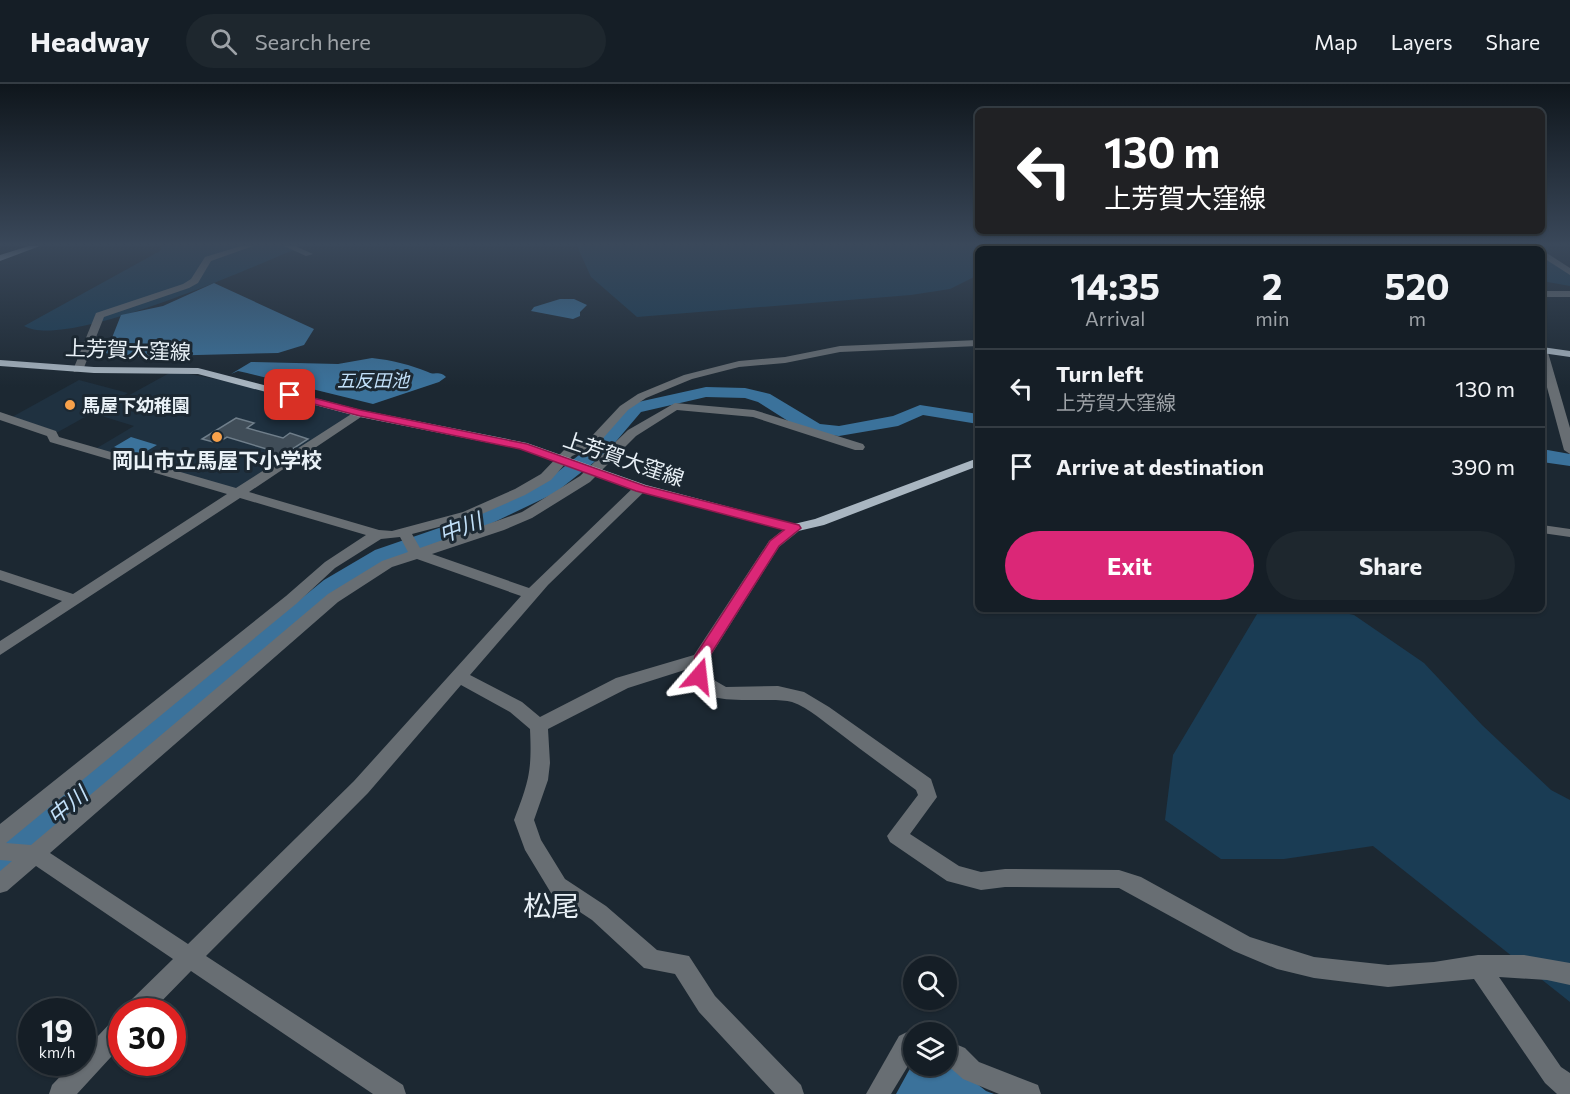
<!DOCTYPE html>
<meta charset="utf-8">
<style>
body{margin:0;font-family:Commissioner,"Noto Sans JP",sans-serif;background:#1e272e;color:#f1f3f6;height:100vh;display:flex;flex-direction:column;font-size:22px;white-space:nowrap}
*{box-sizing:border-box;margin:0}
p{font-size:20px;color:#9da2a7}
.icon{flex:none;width:33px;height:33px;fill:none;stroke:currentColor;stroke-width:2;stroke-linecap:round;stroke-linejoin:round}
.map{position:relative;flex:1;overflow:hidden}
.side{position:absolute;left:975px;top:162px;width:570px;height:366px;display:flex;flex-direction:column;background:#151e26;border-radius:9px;box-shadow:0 2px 4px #0004,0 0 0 2px #343c43}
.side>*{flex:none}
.banner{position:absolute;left:975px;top:24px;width:570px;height:126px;border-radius:9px;box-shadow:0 2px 4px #0004,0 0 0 2px #343c43;background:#202124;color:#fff;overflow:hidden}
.controls{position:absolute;left:903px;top:872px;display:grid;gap:12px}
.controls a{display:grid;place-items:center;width:54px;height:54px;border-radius:50%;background:#151e26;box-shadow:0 2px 4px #0004,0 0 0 2px #343c43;font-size:30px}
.speed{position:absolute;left:18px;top:914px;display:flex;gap:12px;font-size:30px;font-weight:700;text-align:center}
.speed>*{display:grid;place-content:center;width:78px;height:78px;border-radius:50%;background:#151e26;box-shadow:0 2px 4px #0004,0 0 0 2px #343c43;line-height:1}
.speed small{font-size:15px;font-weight:400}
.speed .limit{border:9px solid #d22;background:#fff;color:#111}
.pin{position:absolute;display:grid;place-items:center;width:51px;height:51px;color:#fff;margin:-26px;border-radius:12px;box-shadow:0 3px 9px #0006}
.me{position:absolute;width:66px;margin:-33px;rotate:17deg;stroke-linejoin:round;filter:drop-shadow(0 0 4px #0008)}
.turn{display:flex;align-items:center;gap:21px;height:126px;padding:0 30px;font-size:27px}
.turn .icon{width:78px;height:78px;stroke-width:2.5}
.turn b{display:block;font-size:42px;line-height:51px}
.eta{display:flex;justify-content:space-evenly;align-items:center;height:102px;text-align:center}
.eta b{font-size:36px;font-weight:700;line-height:42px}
.primary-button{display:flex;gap:12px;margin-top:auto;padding:12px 30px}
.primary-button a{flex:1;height:69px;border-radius:36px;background:#db2777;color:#fff;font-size:24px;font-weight:700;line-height:69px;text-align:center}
.primary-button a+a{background:#1e272e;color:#f1f3f6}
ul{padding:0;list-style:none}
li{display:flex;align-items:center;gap:18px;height:78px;padding:0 30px;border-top:2px solid #343c43}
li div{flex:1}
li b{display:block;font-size:22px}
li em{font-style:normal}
header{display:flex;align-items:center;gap:36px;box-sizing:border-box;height:84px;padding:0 30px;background:#151e26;border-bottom:2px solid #343c43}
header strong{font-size:28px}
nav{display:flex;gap:33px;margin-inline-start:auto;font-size:21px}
.search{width:420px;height:54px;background:#1e272e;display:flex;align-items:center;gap:15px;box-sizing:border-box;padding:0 21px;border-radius:33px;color:#9da2a7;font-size:22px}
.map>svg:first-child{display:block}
.built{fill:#1f3140}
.green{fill:#1a3c54}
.water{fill:#3b729b}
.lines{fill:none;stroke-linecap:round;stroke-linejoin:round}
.river{fill:#3b729b;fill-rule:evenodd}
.building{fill:#404d58;stroke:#6f7e8a;stroke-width:1.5}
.minor{fill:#686e73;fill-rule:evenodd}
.major{fill:#a9b6c1;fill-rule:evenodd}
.route{fill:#db2777;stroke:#8e194d;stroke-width:1.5}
.poi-dot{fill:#f8a14a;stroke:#1c2832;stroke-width:2}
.labels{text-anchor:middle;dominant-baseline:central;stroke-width:6;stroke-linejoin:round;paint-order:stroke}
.far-water-label{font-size:18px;font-style:italic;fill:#c2e0f9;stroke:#1c2832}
.far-poi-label{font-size:18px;font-weight:bold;fill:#e9f1f7;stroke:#1c2832;text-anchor:start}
.street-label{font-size:21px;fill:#e9f1f7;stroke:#1c2832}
.poi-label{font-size:21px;font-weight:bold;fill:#e9f1f7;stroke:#1c2832}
.water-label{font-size:22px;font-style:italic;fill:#c2e0f9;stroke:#1c2832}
.near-quarter-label{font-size:28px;fill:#e9f1f7;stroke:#1c2832}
</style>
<header>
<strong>Headway</strong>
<div class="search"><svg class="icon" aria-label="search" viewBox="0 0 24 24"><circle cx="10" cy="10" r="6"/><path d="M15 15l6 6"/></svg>Search here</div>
<nav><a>Map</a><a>Layers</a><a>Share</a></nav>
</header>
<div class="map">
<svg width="1570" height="1010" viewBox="0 0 1570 1010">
<rect width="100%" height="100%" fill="#1c2832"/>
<g class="built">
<polygon points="173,287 231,298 349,330 349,333 242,403 234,405 97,364 134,342 95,330"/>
<polygon points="79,296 128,309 58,348 12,333"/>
</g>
<g class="green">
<path d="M162,162H303C254,182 67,267 24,242L160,167Z"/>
<polygon points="577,162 1029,162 1026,165 978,165 978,191 950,205 911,211 637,233 591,193"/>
<polygon points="1542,175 1553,178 1570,189 1570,202 1542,197"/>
<polygon points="1260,525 1328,525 1354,531 1424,579 1482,641 1551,706 1570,716 1570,918 1373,762 1284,775 1221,775 1165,736 1173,671"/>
</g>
<g class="water">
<polygon points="214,199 314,245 304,261 278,269 119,273 106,269 121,231 163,222"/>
<polygon points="560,215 574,215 587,221 580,228 580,232 573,235 531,227 534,223"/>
<path d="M372,274C392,276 411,281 428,288C435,292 439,286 446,293L439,298L373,320L247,289L238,287L231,290L251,278L338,280Z"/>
<polygon points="131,353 157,361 140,371 114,363"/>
<polygon points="947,976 986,1007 994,1010 896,1010 913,979 946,981"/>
</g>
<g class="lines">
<g class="river">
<polygon points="706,303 745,304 770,310 820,340 839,342 893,332 920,321 978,330 978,340 923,331 898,342 839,352 817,350 799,344 758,318 745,314 706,313 641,328 607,368 555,409 482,444 391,476 340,506 11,787 0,791 0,759 324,496 375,466 468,434 541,401 593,360 629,320"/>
<polygon points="1542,365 1570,370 1570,382 1542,378"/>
</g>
</g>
<polygon class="building" points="236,334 254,339 247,344 283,354 290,349 308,355 274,377 260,373 270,366 227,353 217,359 202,355"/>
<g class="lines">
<g class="minor">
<polygon points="241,162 253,162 211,177 198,199 189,204 104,233 83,286 74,288 73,286 96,229 183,200 191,195 205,173"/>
<polygon points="284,162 295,162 313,170 306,172"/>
<polygon points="1080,162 1099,162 1092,165 1071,165"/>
<polygon points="1243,162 1251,162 1250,165 1242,165"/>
<polygon points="1360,162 1369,162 1372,165 1362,165"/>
<polygon points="1523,162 1533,162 1538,165 1527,165"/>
<polygon points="1542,166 1570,184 1570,191 1542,173"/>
<rect x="1542" y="207" width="28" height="6"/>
<path d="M978,256V262L840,268L785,279L739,283L692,295L646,314L628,326L598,360L572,372L551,396L525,411L473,434L412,450L420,464L522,428L580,392L628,346L675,319L754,326L863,360L865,363L863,366H855L753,333L677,326L636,352L590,398L532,434L504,446L432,470L529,504L636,401L641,400L648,404L548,501L470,591L522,618L540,633L616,594L694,571L769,457L789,441H799L801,444L799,447L779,463L708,576L707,592L726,603L778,602L804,608L829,623L931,695L937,713L910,750L959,782L981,788L1005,785L1119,786L1141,793L1250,853L1314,873L1388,881L1434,878L1478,871H1524L1570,879V901L1547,896L1499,893L1561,983L1570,989V1010H1557L1545,999L1474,895L1388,903L1314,894L1277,885L1234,867L1119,804L1005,803L981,806L947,797L890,758L887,752L918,711L916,706C890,687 864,668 838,648C824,638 809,624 792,618C766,610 688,631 691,584L628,604L548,645L550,679L548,696L534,736L541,756L565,795L606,822L657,866L689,872L715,912L801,1001L804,1010H775L699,928L675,890L644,884L592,836L551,809L525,766L514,736C529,697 532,687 530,645L510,628L461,601L368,709L206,872L403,1001L406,1010H373L191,887L152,927H125L128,919L173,875L36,782L7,807L0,809V787L12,777L0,776V740L286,512L325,478L366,451L240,414L0,571V557L62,517L0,496V486L73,510L227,410L50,358L47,352L0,336V328L56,347L59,353L236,404L356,327H364V331L249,408L379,446L392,447L463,428L515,405L541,390L564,366L590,354L620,322L638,310L684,291L739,277L785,273L840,262ZM400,453L408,468L382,477L328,510L31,761L6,759L296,520L335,484L381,455ZM417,475L521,512L354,697L188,860L50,769L338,518L392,483Z"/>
<polygon points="1542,262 1547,265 1570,344 1570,370 1564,366 1542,285"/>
<polygon points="1542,441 1570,445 1570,453 1542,449"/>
<polygon points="122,932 122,961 77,1010 49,1010 52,1001 74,978 82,978 82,969 114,935"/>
<polygon points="907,948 914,948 914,972 891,1010 866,1010 899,952"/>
<polygon points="946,956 965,964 979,978 1038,1001 1041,1010 999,1010 963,995 946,980"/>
</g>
<g class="major">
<polygon points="29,162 40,162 0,177 0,171"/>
<polygon points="1542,263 1570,267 1570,273 1542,269"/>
<polygon points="0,276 94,283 198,284 361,326 527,359 646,401 794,440 815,435 978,374 978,382 824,441 794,448 636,407 520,365 360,333 198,290 94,289 0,282"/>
</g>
</g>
<linearGradient id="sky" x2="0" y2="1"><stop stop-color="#0f161c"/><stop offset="0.53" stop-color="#3a485a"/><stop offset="1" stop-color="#3a485a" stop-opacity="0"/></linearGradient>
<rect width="1570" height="303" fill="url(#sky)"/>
<polygon class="route" points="290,308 360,326 527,360 645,402 799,441 801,444 779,462 707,576 706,592 699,598 691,592 695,572 770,457 784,446 636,407 520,365 360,332 287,313 285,311"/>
<g class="poi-dot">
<circle cx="70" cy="321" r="6"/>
<circle cx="217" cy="353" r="6"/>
</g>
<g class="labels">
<g class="far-water-label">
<text x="373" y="296">五反田池</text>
</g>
<g class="far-poi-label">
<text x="82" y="321">馬屋下幼稚園</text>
</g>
<g class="street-label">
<text transform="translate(128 265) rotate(2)">上芳賀大窪線</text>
<text transform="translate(624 374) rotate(19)">上芳賀大窪線</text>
</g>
<g class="poi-label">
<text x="217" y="375">岡山市立馬屋下小学校</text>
</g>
<g class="water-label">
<text transform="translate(460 443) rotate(-21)">中川</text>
<text transform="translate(67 721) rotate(-40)">中川</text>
</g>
<g class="near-quarter-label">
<text x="551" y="821">松尾</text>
</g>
</g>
</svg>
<div class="controls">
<a><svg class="icon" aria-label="search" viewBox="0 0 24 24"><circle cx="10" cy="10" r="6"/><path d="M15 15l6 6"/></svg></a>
<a><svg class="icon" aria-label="layers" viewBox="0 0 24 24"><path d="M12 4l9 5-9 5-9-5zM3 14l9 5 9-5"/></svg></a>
</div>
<div class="speed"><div>19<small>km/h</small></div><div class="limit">30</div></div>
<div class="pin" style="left:290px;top:311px;background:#d93025"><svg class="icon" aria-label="arrive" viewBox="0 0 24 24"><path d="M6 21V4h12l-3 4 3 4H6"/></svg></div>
<svg class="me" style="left:699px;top:592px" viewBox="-20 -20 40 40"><path d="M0-17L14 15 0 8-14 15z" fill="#db2777" stroke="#fff" stroke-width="4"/></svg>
<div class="banner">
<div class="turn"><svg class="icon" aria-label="left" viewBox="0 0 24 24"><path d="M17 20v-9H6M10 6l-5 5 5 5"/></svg><div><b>130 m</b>上芳賀大窪線</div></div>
</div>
<section class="side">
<div class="eta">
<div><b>14:35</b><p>Arrival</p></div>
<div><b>2</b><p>min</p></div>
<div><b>520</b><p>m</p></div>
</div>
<ul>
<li><svg class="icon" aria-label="left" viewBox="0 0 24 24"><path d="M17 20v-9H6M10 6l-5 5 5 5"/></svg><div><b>Turn left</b><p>上芳賀大窪線</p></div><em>130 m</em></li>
<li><svg class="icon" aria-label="arrive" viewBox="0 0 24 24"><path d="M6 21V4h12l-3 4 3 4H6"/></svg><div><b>Arrive at destination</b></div><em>390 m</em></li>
</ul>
<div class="primary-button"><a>Exit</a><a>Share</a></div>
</section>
</div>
